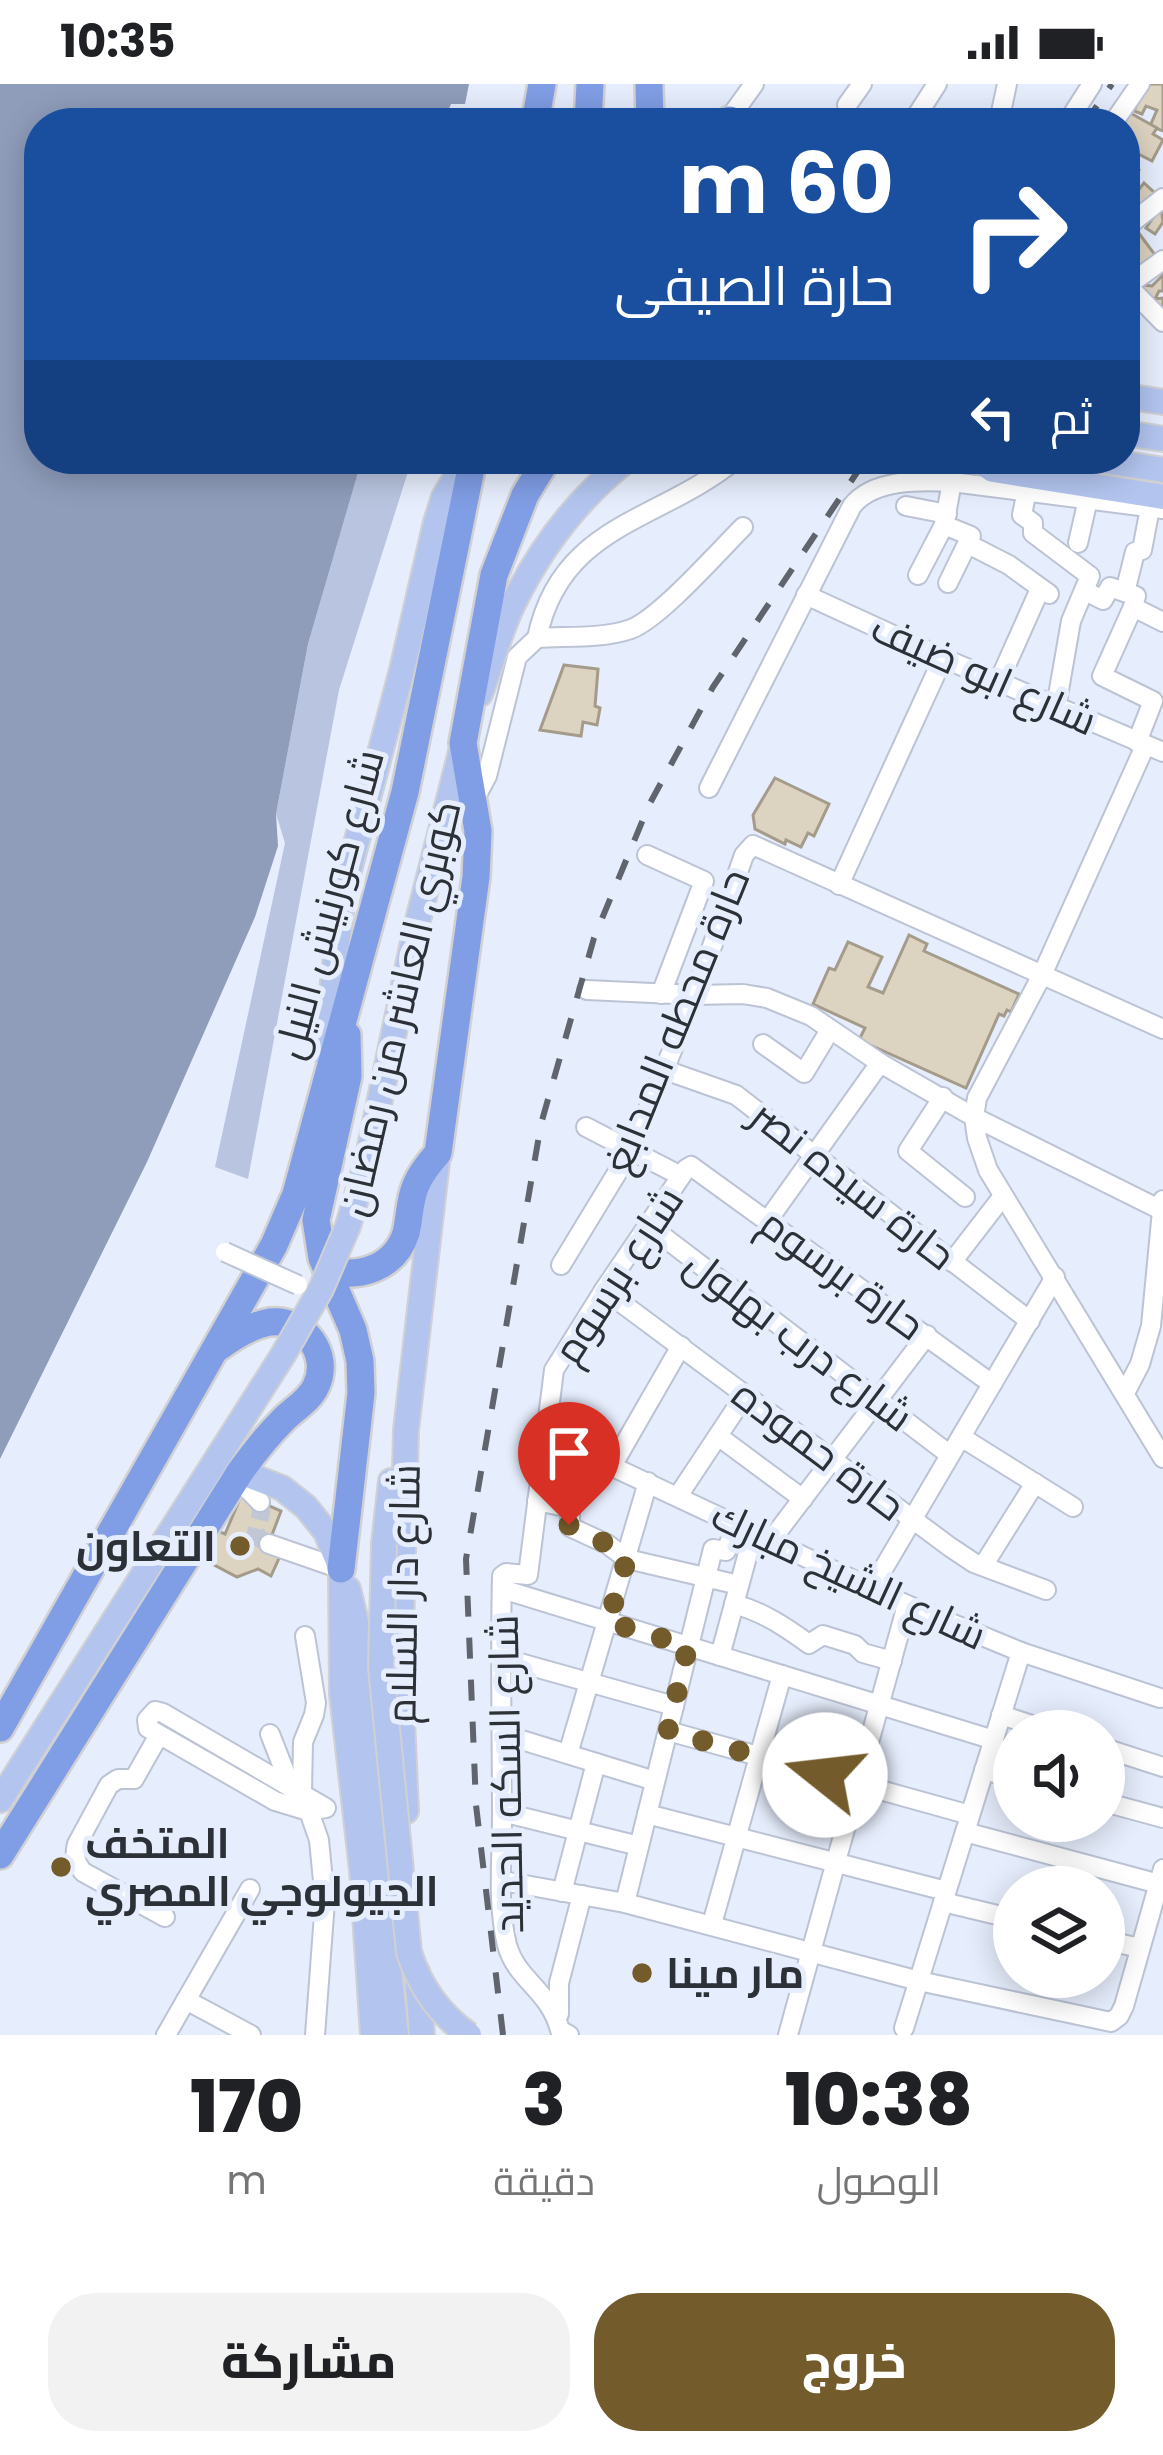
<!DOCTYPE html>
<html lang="ar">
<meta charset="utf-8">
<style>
body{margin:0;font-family:Poppins,Cairo,sans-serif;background:#f2f2f2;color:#202124;direction:rtl;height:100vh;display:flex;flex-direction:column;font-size:45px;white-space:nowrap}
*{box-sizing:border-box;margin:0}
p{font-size:39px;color:#757577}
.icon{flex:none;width:66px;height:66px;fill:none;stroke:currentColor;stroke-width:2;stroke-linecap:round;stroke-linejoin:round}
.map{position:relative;height:1951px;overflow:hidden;direction:ltr}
.drawer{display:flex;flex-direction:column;background:#fff;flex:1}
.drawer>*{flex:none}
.top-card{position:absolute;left:24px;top:24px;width:1116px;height:366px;border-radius:48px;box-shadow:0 6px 30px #0003;direction:rtl;background:#1a4fa0;color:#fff;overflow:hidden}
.fabs{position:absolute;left:993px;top:1626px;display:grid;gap:24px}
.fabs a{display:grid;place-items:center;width:132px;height:132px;border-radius:50%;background:#fff;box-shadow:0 6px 30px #0003;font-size:60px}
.pin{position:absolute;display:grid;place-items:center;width:102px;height:102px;color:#fff;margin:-123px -51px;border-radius:50% 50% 50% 0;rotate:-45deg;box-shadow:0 0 12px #0007}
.pin .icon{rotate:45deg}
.me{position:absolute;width:132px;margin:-66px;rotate:286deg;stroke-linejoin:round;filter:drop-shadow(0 0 9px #0008)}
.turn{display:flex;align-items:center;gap:42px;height:252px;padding:0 48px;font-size:54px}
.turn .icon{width:156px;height:156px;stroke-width:2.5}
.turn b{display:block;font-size:84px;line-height:102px}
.then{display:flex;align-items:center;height:114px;padding:0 48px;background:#0003;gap:24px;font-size:45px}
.eta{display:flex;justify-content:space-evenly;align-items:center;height:204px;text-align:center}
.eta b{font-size:72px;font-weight:800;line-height:84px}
.primary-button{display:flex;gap:24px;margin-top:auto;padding:24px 48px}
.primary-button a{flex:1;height:138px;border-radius:48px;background:#735b2b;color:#fff;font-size:48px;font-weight:800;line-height:138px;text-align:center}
.primary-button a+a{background:#f2f2f2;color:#202124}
.status{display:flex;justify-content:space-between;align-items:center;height:84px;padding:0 60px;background:#fff;direction:ltr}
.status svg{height:33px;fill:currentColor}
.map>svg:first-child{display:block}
.green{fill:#b9c5e0}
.water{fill:#8f9dbb}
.building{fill:#ddd3c1;stroke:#a59b8a;stroke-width:3}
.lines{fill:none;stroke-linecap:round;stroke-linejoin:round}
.minor-tunnel{stroke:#c1c7d5;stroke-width:18;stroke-dasharray:18 9;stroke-linecap:butt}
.minor-casing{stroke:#bbc3d5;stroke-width:22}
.major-casing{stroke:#d1d1d3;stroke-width:28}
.highway-casing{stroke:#d1d1d3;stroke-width:32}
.minor{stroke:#fff;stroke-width:18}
.major{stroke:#b3c5ef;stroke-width:24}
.highway{stroke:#809ee5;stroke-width:27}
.rail{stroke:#5f646d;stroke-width:6;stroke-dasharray:21 21;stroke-linecap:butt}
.minor-bridge-casing{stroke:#bbc3d5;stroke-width:22;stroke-linecap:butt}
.major-bridge-casing{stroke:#d1d1d3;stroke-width:28;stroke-linecap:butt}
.minor-bridge{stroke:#fff;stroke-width:18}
.major-bridge{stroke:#b3c5ef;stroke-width:24}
.route{stroke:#735b2b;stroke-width:21;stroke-dasharray:0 37.8}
.poi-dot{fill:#735b2b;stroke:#e6edfc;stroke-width:4.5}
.labels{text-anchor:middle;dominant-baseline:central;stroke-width:10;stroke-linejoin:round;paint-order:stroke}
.street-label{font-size:42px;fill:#2c3037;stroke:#e6edfc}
.poi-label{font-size:42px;font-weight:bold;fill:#2c3037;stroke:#e6edfc;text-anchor:start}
</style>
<div class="status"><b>10:35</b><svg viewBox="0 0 49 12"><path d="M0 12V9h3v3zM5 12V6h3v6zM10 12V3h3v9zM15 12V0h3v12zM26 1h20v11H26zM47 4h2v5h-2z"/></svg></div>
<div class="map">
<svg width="1163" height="1951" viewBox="0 0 1163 1951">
<rect width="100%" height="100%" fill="#e6edfc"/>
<polygon class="green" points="362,375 412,375 339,606 248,1095 215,1083 285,759 276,730 308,560"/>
<polygon class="water" points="0,0 469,0 465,20 451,20 443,39 39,39 39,375 362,375 308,560 276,730 278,762 255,833 147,1078 0,1375"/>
<g class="building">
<polygon points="1146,0 1163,0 1163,47 1150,42 1157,26 1146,22 1142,30 1134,27"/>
<polygon points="1125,26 1157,44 1153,50 1163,56 1152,77 1125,63 1125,39 1118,39"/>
<polygon points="1125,78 1139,86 1129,104 1125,102"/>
<polygon points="1144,99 1156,110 1144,124 1132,114"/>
<polygon points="1161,122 1163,138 1155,150 1146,144"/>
<polygon points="1138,148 1158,175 1125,194 1125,157"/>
<polygon points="1163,191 1163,207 1159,207 1155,215 1163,214 1163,232 1133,200 1152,202"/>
<polygon points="564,581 598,585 595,622 600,624 597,641 583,638 581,652 540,646"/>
<polygon points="775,694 829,720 814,752 808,749 801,763 786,756 785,760 755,745 753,731"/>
<polygon points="909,851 927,860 924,867 1019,910 1011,928 1007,926 1004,932 999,930 966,1004 859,956 865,944 813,920 829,884 835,886 848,858 882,873 868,903 883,909"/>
<polygon points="242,1410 281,1427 267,1464 280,1472 271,1492 258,1485 237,1493 201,1474 213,1445 225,1450"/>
</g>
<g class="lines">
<polyline class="minor-tunnel" points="260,1418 261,1429 256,1449 259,1454 269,1460"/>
<defs>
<g id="minor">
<polyline points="847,21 862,0"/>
<polyline points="726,39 754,0"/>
<polyline points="912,39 937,0"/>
<polyline points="994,39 1001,28 1007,0"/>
<polyline points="1067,39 1092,0"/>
<polyline points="1113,39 1140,0"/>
<polyline points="1125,144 1163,114"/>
<polyline points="1125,199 1163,238"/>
<polyline points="1127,202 1163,176"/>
<polyline points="1027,406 1022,431 1033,439 1033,449 1090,492 1071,537 1056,623"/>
<polyline points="906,422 947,430"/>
<polyline points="944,441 971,452 948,499"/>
<polyline points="1078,459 1088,415"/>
<polyline points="968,460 1009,481 1049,510"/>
<polyline points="918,491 944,441 952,398"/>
<polyline points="1085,507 1103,516 1110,503 1136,512 1133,523 1163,538"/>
<polyline points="1125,508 1135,468 1142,466 1150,424"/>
<polyline points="806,511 943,574 1163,668"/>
<polyline points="1133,523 1102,592 1153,617 1137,658"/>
<path d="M537,554C561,439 660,438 736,375"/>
<path d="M537,554C566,552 603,555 631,545C660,534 718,468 743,443"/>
<polyline points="999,597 1040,505"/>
<polyline points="1145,662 1042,891 977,1014 974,1033 1161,1126"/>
<path d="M709,704L852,422C873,395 921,396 952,398L1163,425"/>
<polyline points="473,718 487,692 517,573 537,554"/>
<polyline points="647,771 704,797 661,910"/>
<polyline points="839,801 943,574"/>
<polyline points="587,906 695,911 743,910 767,914 811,932 880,979 974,1033 977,1054 988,1086 1163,1374"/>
<polyline points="763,960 804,989 830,946"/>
<polyline points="665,986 736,1011 1030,1237"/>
<polyline points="943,1013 908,1067 965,1113"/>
<polyline points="586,1043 681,1092"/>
<polyline points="768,1136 880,979"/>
<polyline points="648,1141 950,1371"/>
<polyline points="952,1178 1003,1112"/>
<polyline points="561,1181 631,1066 695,911 744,771 753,761 1163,945"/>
<polyline points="604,1206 950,1463 974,1479 1046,1506"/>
<polyline points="1125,1309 1140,1280 1151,1242 1163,1116"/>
<polyline points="545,1351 907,1521 1021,1568 1160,1614"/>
<polyline points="718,1352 803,1415"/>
<polyline points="961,1353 1073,1423"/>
<polyline points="612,1382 681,1262"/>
<polyline points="236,1393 260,1418"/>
<polyline points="678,1412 745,1311"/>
<polyline points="537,1417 570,1424 570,1443 607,1460 627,1475 739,1501"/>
<polyline points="772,1455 927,1251"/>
<polyline points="269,1460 341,1485"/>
<polyline points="983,1482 1035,1399"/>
<polyline points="872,1504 1055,1193"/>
<polyline points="502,1505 994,1656"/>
<path d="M734,1520C763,1528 784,1542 809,1560L823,1551L855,1561L863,1569L892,1577"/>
<polyline points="305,1552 316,1619 314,1631 303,1658 302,1707 319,1756 325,1817 315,1951"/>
<polyline points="720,1572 754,1447"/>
<polyline points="502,1574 674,1622"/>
<polygon points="155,1627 163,1629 326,1724 308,1727 275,1717 148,1644 147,1636"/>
<polyline points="1001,1631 1050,1647"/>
<polyline points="668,1647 970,1731"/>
<polyline points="270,1650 290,1701"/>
<polyline points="502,1650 655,1697"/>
<path d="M159,1651L134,1695H118L109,1701L77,1760C74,1772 75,1778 83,1788L165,1833"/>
<polyline points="1104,1664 1163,1683"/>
<polyline points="568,1670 648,1398"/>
<polyline points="984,1686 1014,1694"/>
<polyline points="1104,1718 1163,1734"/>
<polyline points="502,1728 639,1762"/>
<polyline points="647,1730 946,1807"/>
<polyline points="965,1748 1163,1801"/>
<polyline points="503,1797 625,1819 919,1897 1111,1938 1119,1932 1124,1922 1163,1785"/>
<polyline points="562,1808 596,1679"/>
<polyline points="943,1818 1014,1835"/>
<polyline points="625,1819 713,1465 726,1467 737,1439"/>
<polyline points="712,1840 782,1591"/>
<polyline points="1104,1856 1140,1864"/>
<polyline points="186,1916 251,1951"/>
<polyline points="559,1930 559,1899 582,1811"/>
<polyline points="904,1944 1021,1568"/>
<polyline points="166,1951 250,1805"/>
<path d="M569,1951L560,1946C549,1905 517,1897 507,1861C497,1821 502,1774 502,1732C502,1652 500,1572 502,1492L506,1489L528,1491L554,1286L604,1206L686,1085L691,1082L992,1300"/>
<polyline points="788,1951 907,1521"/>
</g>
<g id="major">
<polyline points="1125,312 1163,318"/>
<polyline points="1125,349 1163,355"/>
<polyline points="977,375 993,386 1163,413"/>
<polyline points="1091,375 1163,386"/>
<path d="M480,610C491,581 499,550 512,522C540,464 578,414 628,375"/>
<polyline points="325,969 343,809 402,586 436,438 444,413 461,385 471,375"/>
<polyline points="348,1142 367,1077 416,844 463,660"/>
<polyline points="240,1388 282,1404 306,1423 326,1448 341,1485 342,1610 362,1786 373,1951"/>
<polyline points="384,1460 391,1397"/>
<polyline points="348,1505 359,1550 377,1773 396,1951"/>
<polyline points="0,1716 283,1271"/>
<polyline points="406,1727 400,1589 406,1346 438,1069"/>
<polyline points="417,1888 422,1951"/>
</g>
<g id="highway">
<polyline points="649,0 650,39"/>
<polyline points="535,39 542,0"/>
<polyline points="588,39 590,0"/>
<polyline points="729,39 730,36"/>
<path d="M327,1186C359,1195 395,1184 406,1149C410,1133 409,1117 416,1101C421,1089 429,1079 438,1069L476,793L478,747L463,659L494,491L525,411L547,375"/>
<polyline points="341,1485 361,1309 360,1277 353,1246 322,1174 316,1136 348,992 347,951"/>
<polyline points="0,1644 274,1161 296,1110 405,708 473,375"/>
<path d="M0,1771L240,1388C253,1370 267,1352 283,1336C294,1325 310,1316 316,1302C331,1271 305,1234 270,1238C252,1241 234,1252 219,1263"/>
</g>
</defs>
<use href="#minor" class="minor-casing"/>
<use href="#major" class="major-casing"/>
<use href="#highway" class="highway-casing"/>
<use href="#minor" class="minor"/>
<use href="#major" class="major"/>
<use href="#highway" class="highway"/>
<g class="rail">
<polyline points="1085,39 1112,0"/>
<polyline points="503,1951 476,1721 466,1475 541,1040 594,854 649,721 713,603 866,375"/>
</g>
<defs>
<polyline id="minor-bridge" points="225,1168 298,1201"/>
<g id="major-bridge">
<polyline points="283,1271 321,1205 348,1142"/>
<path d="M384,1460L381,1583L409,1868C420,1903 439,1930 469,1951"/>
</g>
</defs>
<use href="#minor-bridge" class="minor-bridge-casing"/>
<use href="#major-bridge" class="major-bridge-casing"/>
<use href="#minor-bridge" class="minor-bridge"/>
<use href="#major-bridge" class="major-bridge"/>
</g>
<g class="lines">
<polyline class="route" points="569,1441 607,1460 627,1475 608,1538 688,1562 668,1647 825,1691"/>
</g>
<g class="poi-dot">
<circle cx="240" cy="1462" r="12"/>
<circle cx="61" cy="1783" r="12"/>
<circle cx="642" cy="1889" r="12"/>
</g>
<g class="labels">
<g class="street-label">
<text transform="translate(984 590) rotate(24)">شارع ابو ضيف</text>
<text transform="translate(329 820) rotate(-75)">شارع كورنيش النيل</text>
<text transform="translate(399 924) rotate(-77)">كوبري العاشر من رمضان</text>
<text transform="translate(676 937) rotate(-68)">حارة محطه المدابغ</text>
<text transform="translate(853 1101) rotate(38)">حارة سيده نصر</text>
<text transform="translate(842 1190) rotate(36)">حارة برسوم</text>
<text transform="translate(618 1191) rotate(-57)">شارع برسوم</text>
<text transform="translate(799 1256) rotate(37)">شارع درب بهلول</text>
<text transform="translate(819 1366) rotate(37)">حارة حموده</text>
<text transform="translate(849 1491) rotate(25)">شارع الشيخ مبارك</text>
<text transform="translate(403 1510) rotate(-89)">شارع دار السلام</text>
<text transform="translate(506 1690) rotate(-91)">شارع السكه الحديد</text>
</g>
<g class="poi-label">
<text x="216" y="1462" text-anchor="end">التعاون</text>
<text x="85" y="1759">المتخف<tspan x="85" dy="48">الجيولوجي المصري</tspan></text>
<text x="666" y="1889">مار مينا</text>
</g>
</g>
</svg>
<div class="fabs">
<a><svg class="icon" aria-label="sound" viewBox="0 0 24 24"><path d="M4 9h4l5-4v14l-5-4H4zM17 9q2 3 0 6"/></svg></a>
<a><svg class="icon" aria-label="layers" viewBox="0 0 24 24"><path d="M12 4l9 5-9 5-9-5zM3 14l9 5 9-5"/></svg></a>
</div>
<div class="pin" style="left:569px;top:1441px;background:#d93025"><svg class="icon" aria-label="arrive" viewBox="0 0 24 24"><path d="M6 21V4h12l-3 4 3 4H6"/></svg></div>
<svg class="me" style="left:825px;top:1691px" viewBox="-20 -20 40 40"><circle r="19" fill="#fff"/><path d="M0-13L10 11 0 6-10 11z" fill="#735b2b"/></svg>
<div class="top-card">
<div class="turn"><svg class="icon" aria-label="right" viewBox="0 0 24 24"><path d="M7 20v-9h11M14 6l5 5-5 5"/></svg><div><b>60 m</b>حارة الصيفى</div></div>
<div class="then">ثم<svg class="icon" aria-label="left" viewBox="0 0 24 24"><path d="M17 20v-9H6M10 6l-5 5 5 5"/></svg></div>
</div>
</div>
<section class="drawer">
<div class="eta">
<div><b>10:38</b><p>الوصول</p></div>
<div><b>3</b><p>دقيقة</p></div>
<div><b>170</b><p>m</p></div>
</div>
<div class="primary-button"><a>خروج</a><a>مشاركة</a></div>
</section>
